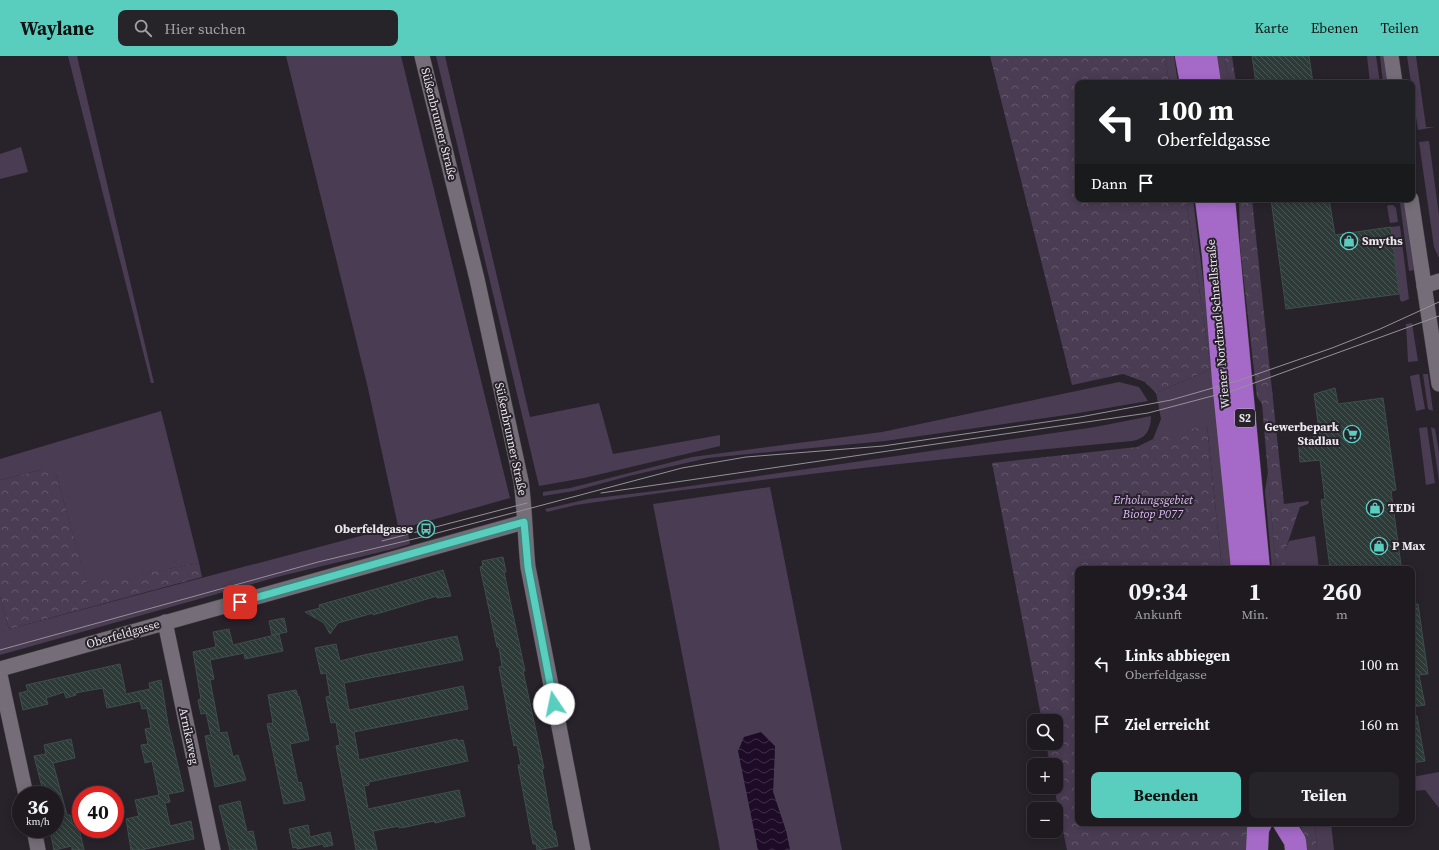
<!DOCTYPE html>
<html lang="de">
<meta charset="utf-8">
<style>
body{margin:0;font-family:"Source Serif 4",serif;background:#262329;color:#f1f3f6;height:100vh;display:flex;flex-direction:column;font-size:15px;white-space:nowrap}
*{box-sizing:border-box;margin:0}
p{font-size:13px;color:#a1a1a5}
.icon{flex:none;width:22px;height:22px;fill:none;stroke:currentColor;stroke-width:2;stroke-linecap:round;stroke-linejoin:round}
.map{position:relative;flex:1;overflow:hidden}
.sheet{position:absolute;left:1075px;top:510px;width:340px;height:260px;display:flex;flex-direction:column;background:#1e1a20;border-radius:8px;box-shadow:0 2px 10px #0003,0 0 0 1px #3c383e}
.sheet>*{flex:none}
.hud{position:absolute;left:1075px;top:24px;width:340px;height:122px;border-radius:8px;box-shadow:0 2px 10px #0003,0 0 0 1px #3c383e;background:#202124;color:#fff;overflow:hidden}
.tools{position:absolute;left:1027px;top:658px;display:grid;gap:8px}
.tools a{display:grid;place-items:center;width:36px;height:36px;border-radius:8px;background:#1e1a20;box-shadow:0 2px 10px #0003,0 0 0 1px #3c383e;font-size:20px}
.speed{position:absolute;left:12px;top:730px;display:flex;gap:8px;font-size:20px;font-weight:700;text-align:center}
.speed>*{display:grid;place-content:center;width:52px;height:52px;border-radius:50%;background:#1e1a20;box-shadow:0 2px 10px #0003,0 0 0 1px #3c383e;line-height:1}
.speed small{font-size:10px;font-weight:400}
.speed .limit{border:6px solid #d22;background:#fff;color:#111}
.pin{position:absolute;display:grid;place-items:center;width:34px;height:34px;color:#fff;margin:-17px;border-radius:8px;box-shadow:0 2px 6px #0006}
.me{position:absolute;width:44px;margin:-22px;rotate:349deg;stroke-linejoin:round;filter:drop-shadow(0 0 3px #0008)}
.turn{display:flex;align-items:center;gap:14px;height:84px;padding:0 16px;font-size:18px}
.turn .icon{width:52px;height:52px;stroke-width:2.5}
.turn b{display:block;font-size:28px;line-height:34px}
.then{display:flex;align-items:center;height:38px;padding:0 16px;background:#0003;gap:8px;font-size:15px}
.eta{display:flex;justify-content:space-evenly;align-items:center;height:68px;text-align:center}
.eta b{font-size:24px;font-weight:700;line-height:28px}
.action{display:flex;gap:8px;margin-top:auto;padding:8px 16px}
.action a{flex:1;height:46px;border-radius:8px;background:#59cebe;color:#111;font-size:16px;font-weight:700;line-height:46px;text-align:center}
.action a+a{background:#262329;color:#f1f3f6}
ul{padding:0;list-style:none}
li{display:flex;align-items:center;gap:12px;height:60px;padding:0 16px}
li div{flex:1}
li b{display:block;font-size:15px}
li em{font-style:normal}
header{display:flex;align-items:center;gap:24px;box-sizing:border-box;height:56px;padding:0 20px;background:#59cebe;color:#111}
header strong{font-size:19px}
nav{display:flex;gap:22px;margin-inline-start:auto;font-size:14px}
.search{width:280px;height:36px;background:#262329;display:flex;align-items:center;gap:10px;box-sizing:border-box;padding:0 14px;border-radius:8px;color:#a1a1a5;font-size:15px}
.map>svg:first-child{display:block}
.grass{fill:#4a3c53}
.forest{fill:url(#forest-crowns)}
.water{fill:url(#water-waves)}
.building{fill:url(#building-back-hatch);stroke:#3f4e4b}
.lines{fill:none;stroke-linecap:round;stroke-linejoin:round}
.minor-casing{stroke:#454048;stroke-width:16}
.highway-casing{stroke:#454048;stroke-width:23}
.minor{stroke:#756e79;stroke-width:15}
.highway{stroke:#a569c8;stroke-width:22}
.tram{stroke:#969198;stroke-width:1}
.route-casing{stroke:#3a867c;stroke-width:10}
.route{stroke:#59cebe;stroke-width:7}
.labels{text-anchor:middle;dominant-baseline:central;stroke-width:4;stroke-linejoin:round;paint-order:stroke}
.shield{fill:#28222b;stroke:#b0acb3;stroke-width:1}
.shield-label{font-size:11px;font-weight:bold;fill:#ebe7ed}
.street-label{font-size:12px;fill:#ebe7ed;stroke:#28222b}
.poi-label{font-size:12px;font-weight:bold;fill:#ebe7ed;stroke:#28222b;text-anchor:start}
.park-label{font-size:12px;font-style:italic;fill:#debaf6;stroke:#28222b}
</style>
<header>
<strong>Waylane</strong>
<div class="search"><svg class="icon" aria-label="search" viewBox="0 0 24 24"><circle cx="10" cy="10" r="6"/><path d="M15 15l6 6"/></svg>Hier suchen</div>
<nav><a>Karte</a><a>Ebenen</a><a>Teilen</a></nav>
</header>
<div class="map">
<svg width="1439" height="794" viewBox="0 0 1439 794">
<defs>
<pattern id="forest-crowns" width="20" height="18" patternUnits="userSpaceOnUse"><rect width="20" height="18" fill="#4a3c53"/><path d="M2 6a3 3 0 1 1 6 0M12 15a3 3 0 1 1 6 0" fill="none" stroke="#64586c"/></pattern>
<pattern id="water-waves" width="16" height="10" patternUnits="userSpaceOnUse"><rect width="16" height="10" fill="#1d0b28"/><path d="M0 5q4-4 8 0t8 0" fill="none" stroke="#3e2f48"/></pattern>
<pattern id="building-back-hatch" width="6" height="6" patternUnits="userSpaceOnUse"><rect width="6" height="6" fill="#2c3a38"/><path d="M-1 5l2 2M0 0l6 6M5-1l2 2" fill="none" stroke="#4b5655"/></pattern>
</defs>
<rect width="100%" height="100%" fill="#28222b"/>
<g class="grass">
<polygon points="68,0 77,0 154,327 151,327"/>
<polygon points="286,0 401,0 510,442 407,471 410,488 393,493 281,520 0,599 0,540 9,573 398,470 367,328"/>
<polygon points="436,0 445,0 530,361 599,347 613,398 720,379 720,390 584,422 539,430"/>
<polygon points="1165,0 1174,0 1178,27 1169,27"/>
<polygon points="1217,0 1224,0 1229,27 1221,27"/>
<polygon points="1367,0 1376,0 1380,27 1370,27"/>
<polygon points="1380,0 1386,0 1389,27 1383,27"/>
<polygon points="1407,0 1416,0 1426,71 1435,71 1418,74"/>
<polygon points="1429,85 1439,159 1439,202 1434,191 1419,86"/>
<polygon points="21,91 28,116 0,123 0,98"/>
<polygon points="1186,143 1193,143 1213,304 1231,513 1222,513 1207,370 1157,387 1153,383 1161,363 1156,337 1211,313"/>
<polygon points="1400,147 1405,147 1414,214 1409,215"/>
<polygon points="1389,149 1393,149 1396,152 1398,166 1390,167 1387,150"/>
<polygon points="1400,170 1409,243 1402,246 1400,244 1391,171"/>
<polygon points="1412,267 1418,305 1408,306 1406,268"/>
<polygon points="1419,318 1425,353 1416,355 1410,320"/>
<polygon points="1423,318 1428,318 1433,355 1428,353"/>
<polygon points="1119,326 1139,331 1148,345 1073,358 885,385 708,402 629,420 574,435 543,440 543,436 570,432 692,401 882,376"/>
<polygon points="161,355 199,507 87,529 56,418 40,414 0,424 0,403"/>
<path d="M1151,360C1151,373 1146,383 1132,385C946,402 761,422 576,449L547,456L545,453L588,443L663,434L1095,371Z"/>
<polygon points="1427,371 1435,427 1426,429 1419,372"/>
<polygon points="1431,371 1435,373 1439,396 1439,425"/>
<polygon points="1268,416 1276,513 1272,513 1265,435"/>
<polygon points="770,431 842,794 790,794 786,775 773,736 775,690 752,760 758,794 720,794 653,448"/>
<polygon points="1315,480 1319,513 1285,513 1285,495 1289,485"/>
<polygon points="1439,716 1439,752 1425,734 1412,735 1412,721"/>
<polygon points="1315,767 1331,767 1334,794 1317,794"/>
</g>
<g class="forest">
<polygon points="990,0 1165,0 1169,27 1078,27 1078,143 1186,143 1211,313 1156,337 1145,326 1123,318 1072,329"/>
<polygon points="1224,0 1232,0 1236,27 1229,27"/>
<polygon points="1239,143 1252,143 1284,448 1309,445 1308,448 1300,451 1285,495 1285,513 1276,513 1262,348 1257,341 1240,190"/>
<polygon points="1207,370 1222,513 1078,513 1078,767 1248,767 1250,781 1247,794 1067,794 1054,731 1056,731 1056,709 1050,709 1046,687 1056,687 1056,665 1042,665 992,407 1137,391 1153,383 1157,386 1167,378"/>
<polygon points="40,414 50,415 56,418 87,528 199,507 202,521 9,573 0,540 0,424"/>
<polygon points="1301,767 1315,767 1317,794 1303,794"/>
</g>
<polygon class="water" points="761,676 775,690 773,736 786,775 790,794 758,794 738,695 744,681"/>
<g class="building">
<polygon points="1252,0 1309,0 1313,27 1256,27"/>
<polygon points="1271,143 1329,143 1335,179 1391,171 1399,238 1286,253"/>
<polygon points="1335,332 1338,348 1383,342 1396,434 1391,435 1401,509 1371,513 1341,513 1340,510 1330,512 1321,444 1325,443 1320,404 1300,406 1298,383 1320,380 1314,338"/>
<polygon points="503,501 506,516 504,516 525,615 523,615 544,712 542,713 553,775 555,775 558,790 537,794 536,788 533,788 518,709 521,709 517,689 514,690 499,611 502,610 499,591 497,591 480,511 483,510 482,505"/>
<polygon points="443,514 451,540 437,542 437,540 373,559 373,557 338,567 330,578 324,567 305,556 320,552 319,549"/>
<polygon points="1418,548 1428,618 1419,619 1425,649 1412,651 1412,549"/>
<polygon points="284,562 287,576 272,579 269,565"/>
<polygon points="229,573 233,589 279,578 283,595 245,603 244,597 210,604 214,623 210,624 220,677 227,676 233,701 238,699 246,724 215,731 205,680 211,679 206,657 201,658 198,644 201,643 193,596 216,591 213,576"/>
<polygon points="457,580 463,604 344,627 349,654 463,630 468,653 354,676 359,704 457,683 458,685 463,684 468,705 369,726 369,729 364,730 368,753 459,734 465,760 435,767 434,765 406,771 399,772 399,770 373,775 377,794 356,794 336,690 340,689 336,666 331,667 326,641 330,640 326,617 321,618 315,592 336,588 340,605 364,599"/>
<polygon points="120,608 126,638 150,633 149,627 161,624 168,668 184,735 168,738 170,746 165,747 170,770 191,765 194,783 141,794 131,794 126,763 139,760 135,744 159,739 152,705 145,707 141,689 148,688 145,673 151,672 147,652 142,653 140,645 107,652 103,632 75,637 76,639 66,642 64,636 46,642 48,648 23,654 19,637 28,635 26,629"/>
<polygon points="296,634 298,641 299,640 309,684 290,688 298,727 301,726 305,744 284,748 267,668 273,667 268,639"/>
<polygon points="1412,660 1417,660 1425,705 1412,707"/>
<polygon points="71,683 75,702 53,707 67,759 70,759 73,769 78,768 84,794 72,794 72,790 54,794 50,774 55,773 55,739 44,739 34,700 46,698 44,689"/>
<polygon points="240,745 247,776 253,775 257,794 230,794 219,750"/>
<polygon points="308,769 310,781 330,776 333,789 324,791 323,788 297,793 297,791 293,792 289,773"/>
</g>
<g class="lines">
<defs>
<g id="minor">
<path d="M422,0L477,223L521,425C525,453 525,482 528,511L583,794"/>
<polyline points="1391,0 1395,27"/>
<polyline points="1411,143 1439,328"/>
<polyline points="1424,230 1439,225"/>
<polyline points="165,566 213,794"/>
<polyline points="0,613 524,466"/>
<polyline points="0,619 26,739"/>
<polyline points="34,773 38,794"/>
</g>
<g id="highway">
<polyline points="1186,0 1191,27"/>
<polyline points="1206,0 1210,27"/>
<polyline points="1206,143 1213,199 1223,325 1242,513"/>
<polyline points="1224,143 1259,513"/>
<polyline points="1284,767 1295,785 1296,794"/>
<polyline points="1257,794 1258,773 1261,767"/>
</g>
</defs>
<use href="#minor" class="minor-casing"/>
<use href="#highway" class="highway-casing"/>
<use href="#minor" class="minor"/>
<use href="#highway" class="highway"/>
<g class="tram">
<polyline points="601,437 1148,357 1235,334 1439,260"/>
<polyline points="382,485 527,447"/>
<polyline points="0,594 318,506 422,481 682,412 746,401 883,390 1080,361 1171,344 1237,325 1332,292 1380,273 1439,246"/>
</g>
</g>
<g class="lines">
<defs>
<polyline id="route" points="240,546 524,466 528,511 554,648"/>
</defs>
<use href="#route" class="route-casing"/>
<use href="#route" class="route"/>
</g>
<defs>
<symbol id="shop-ring" viewBox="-11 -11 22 22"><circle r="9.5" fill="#28222b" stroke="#59cebe" stroke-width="1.5"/><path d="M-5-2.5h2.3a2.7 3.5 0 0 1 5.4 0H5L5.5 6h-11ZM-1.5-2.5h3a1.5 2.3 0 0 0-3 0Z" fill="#59cebe"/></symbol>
<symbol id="supermarket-ring" viewBox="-11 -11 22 22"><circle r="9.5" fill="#28222b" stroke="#59cebe" stroke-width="1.5"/><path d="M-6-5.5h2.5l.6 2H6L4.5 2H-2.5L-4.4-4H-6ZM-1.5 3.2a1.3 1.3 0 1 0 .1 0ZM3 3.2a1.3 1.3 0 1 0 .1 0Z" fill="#59cebe"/></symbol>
<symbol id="bus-ring" viewBox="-11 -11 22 22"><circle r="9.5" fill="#28222b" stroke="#59cebe" stroke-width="1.5"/><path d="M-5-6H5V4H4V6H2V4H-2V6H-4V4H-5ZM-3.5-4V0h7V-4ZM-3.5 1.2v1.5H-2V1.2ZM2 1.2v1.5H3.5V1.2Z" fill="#59cebe"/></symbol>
</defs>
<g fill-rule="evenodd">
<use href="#shop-ring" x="1339" y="175" width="20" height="20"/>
<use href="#supermarket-ring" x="1342" y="368" width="20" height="20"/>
<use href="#shop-ring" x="1365" y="442" width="20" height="20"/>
<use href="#bus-ring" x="416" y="463" width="20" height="20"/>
<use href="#shop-ring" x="1369" y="480" width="20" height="20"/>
</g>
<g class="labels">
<rect class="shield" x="1235" y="353" width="20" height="18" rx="3"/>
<g class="shield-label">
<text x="1245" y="362">S2</text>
</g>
<g class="street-label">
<text transform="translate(439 68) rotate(76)">Süßenbrunner Straße</text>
<text transform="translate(1218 268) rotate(-95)">Wiener Nordrand Schnellstraße</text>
<text transform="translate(511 383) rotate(78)">Süßenbrunner Straße</text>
<text transform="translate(123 578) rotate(-16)">Oberfeldgasse</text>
<text transform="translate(189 680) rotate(78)">Arnikaweg</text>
</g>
<g class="poi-label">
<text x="1362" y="185">Smyths</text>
<text x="1339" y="371" text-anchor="end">Gewerbepark<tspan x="1339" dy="14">Stadlau</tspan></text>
<text x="1388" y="452">TEDi</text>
<text x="413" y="473" text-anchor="end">Oberfeldgasse</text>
<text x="1392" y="490">P Max</text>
</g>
<g class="park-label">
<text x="1153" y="444">Erholungsgebiet<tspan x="1153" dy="14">Biotop P077</tspan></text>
</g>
</g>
</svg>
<div class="tools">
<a><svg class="icon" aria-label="search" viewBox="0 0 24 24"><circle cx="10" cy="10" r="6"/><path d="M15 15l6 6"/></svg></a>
<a>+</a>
<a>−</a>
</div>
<div class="speed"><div>36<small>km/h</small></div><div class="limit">40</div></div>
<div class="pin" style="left:240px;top:546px;background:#d93025"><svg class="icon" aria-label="arrive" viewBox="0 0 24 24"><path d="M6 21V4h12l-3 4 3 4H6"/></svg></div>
<svg class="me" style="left:554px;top:648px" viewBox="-20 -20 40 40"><circle r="19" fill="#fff"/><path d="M0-13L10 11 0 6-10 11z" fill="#59cebe"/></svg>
<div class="hud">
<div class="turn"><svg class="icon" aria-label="left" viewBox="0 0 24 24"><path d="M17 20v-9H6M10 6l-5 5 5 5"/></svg><div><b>100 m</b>Oberfeldgasse</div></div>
<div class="then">Dann<svg class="icon" aria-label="arrive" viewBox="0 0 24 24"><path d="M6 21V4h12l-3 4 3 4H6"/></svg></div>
</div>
<section class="sheet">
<div class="eta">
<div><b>09:34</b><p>Ankunft</p></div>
<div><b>1</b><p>Min.</p></div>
<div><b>260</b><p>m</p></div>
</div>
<ul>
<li><svg class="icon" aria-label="left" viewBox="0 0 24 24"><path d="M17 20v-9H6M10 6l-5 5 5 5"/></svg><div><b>Links abbiegen</b><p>Oberfeldgasse</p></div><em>100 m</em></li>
<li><svg class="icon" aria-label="arrive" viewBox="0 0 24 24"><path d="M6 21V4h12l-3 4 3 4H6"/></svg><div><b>Ziel erreicht</b></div><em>160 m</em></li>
</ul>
<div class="action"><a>Beenden</a><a>Teilen</a></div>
</section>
</div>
